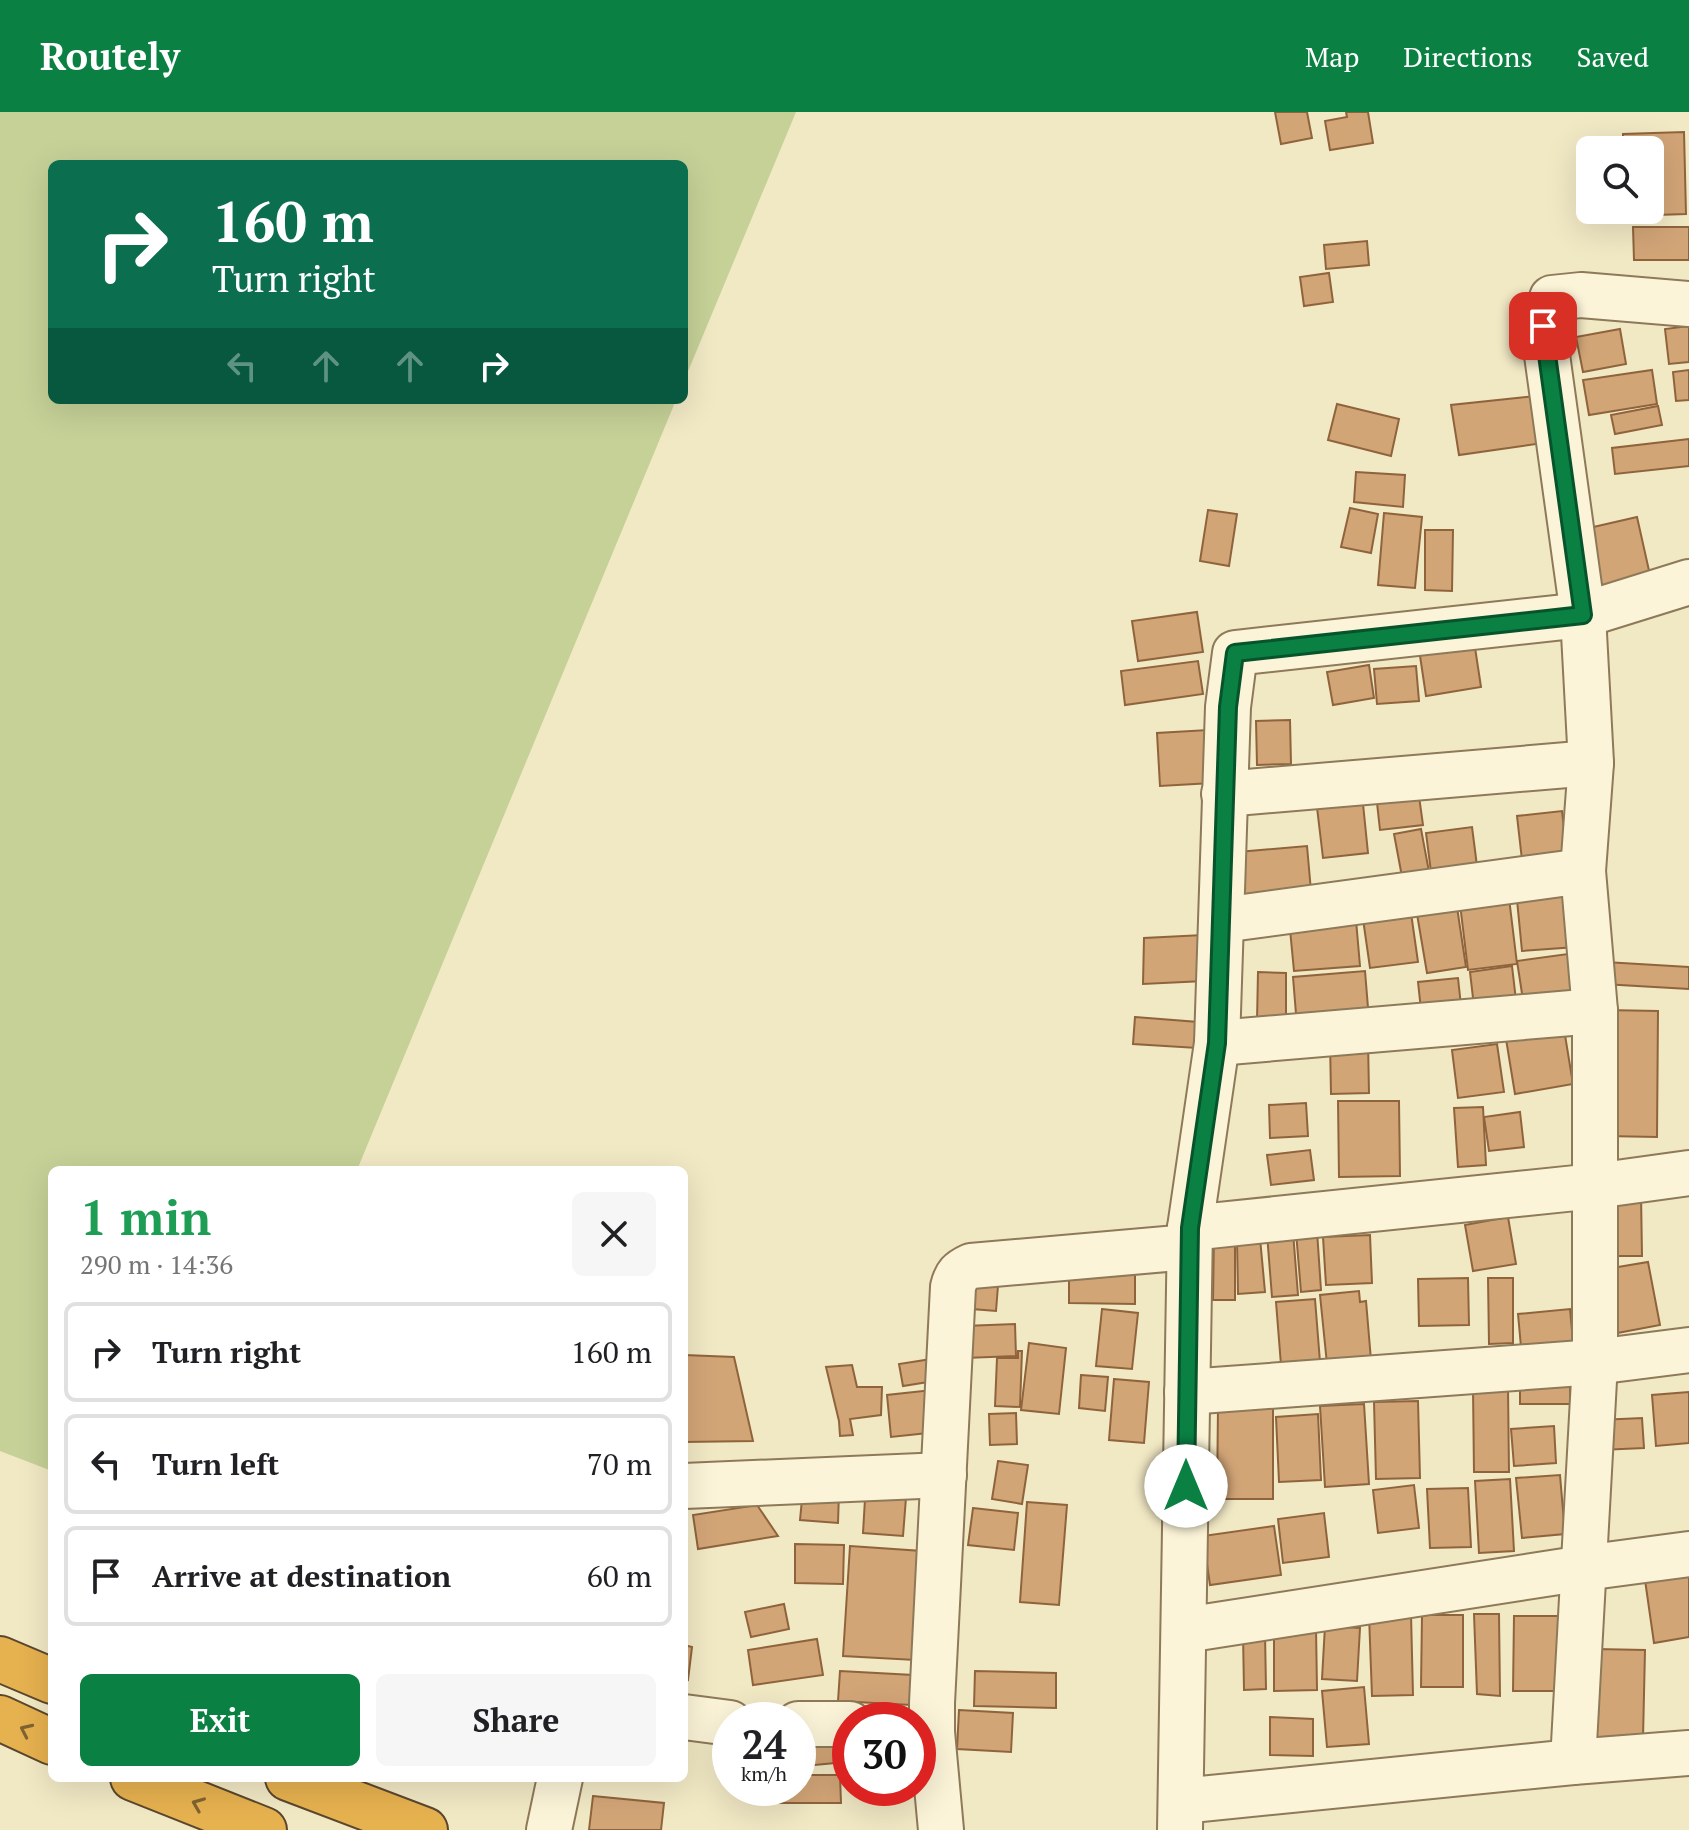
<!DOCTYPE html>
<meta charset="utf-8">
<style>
body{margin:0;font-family:"PT Serif",serif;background:#f6f6f6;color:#202124;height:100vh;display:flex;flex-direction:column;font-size:30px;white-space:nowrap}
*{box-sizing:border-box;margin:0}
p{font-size:26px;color:#757577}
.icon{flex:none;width:44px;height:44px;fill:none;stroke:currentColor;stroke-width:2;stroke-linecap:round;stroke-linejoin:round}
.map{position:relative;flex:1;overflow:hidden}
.details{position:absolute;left:48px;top:1054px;width:640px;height:616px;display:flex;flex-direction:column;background:#fff;border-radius:12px;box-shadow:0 8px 32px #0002}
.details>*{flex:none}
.banner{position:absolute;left:48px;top:48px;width:640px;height:244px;border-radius:12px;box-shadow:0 8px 32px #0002;background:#0b6e4f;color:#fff;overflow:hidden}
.tools{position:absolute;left:1576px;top:24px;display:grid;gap:16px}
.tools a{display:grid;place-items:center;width:88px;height:88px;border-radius:12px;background:#fff;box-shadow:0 8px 32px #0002;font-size:40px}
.speed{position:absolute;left:712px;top:1590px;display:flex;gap:16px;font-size:40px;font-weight:700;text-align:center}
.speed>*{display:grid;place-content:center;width:104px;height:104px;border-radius:50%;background:#fff;box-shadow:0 8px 32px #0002;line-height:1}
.speed small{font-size:20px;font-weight:400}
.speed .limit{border:12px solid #d22;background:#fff;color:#111}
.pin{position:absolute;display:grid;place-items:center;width:68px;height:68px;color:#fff;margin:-34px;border-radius:16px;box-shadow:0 4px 12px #0006}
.me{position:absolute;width:88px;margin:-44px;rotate:0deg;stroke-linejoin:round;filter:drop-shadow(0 0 6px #0008)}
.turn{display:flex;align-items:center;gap:28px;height:168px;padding:0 32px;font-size:36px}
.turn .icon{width:104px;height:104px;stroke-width:2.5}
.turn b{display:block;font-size:56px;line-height:68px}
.lanes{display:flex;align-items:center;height:76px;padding:0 32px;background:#0003;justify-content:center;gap:40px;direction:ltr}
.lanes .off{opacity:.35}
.round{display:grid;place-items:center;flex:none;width:84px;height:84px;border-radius:12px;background:#f6f6f6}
.summary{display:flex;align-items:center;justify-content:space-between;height:136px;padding:0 32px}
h1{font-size:48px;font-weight:800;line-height:60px;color:#1e9e55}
.cta{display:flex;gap:16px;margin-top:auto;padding:16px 32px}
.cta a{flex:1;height:92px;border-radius:12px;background:#0b8043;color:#fff;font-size:32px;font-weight:800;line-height:92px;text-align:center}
.cta a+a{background:#f6f6f6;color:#202124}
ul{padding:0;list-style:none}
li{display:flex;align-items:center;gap:24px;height:100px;margin:0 16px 12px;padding:0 16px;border:4px solid #e0e0e0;border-radius:12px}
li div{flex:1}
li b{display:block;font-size:30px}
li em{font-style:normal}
header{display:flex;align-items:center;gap:48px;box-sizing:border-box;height:112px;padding:0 40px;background:#0b8043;color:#fff}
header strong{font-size:38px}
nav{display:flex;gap:44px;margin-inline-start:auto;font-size:28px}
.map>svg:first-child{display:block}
.green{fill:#c5d197}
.building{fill:#d2a577;stroke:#8f643d;stroke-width:2}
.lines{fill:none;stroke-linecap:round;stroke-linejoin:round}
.minor-casing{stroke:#8e7959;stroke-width:48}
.highway-casing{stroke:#5b472d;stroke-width:48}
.minor{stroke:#fbf4d8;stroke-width:44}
.highway{stroke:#e6b14f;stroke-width:44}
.oneway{stroke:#806332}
.route-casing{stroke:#07532c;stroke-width:20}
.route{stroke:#0b8043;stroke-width:14}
</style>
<header>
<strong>Routely</strong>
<nav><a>Map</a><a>Directions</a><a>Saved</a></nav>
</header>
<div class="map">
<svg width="1689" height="1718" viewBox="0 0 1689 1718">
<rect width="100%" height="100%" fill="#f1e8c4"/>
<polygon class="green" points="0,0 796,0 684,269 684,52 52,52 52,288 676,288 357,1058 52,1058 52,1359 0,1339"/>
<g class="building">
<polygon points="1275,0 1307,0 1312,26 1281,32"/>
<polygon points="1346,0 1368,0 1373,31 1330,38 1325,9 1347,5"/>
<polygon points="1684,20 1686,102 1625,104 1625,98 1650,98 1650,38 1623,38 1623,22"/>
<polygon points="1585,55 1590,56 1590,93 1580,92"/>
<polygon points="1633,115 1689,115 1689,148 1634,148"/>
<polygon points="1367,129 1369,153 1326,157 1324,133"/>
<polygon points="1329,161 1333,190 1304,194 1300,165"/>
<polygon points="1689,214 1689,250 1669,252 1665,217"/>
<polygon points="1620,217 1626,252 1583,260 1576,225"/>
<polygon points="1652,258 1657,292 1589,303 1583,268"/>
<polygon points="1689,258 1689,288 1676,289 1673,260"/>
<polygon points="1535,284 1543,331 1459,343 1451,293"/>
<polygon points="1337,292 1399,307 1391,344 1328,328"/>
<polygon points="1658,294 1662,313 1615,322 1611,303"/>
<polygon points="1689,327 1689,354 1615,362 1612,336"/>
<polygon points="1356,360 1405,363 1403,395 1354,390"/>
<polygon points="1350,396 1378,402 1371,441 1341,435"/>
<polygon points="1208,398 1237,402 1229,454 1200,449"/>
<polygon points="1384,401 1422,405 1415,476 1378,473"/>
<polygon points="1637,405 1650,463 1602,474 1589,416"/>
<polygon points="1425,418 1453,418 1452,479 1425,478"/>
<polygon points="1197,500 1203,540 1138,549 1132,509"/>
<polygon points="1474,529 1481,575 1426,584 1419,537"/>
<polygon points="1198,549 1203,582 1125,593 1121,559"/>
<polygon points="1369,553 1374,586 1333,593 1327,560"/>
<polygon points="1416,554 1419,589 1377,592 1374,557"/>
<polygon points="1290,608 1291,652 1257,653 1256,609"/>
<polygon points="1208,618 1212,671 1160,674 1157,621"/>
<polygon points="1418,677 1423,713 1380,718 1376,682"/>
<polygon points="1362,682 1368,741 1323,746 1316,687"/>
<polygon points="1562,699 1567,743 1522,748 1517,704"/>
<polygon points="1472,715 1477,754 1431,760 1426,721"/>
<polygon points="1421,717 1430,765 1403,770 1394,722"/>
<polygon points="1307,734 1311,779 1241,784 1238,740"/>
<polygon points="1572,783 1576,835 1522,839 1517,788"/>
<polygon points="1509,786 1517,852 1468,858 1460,792"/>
<polygon points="1457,795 1466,855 1427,861 1417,802"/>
<polygon points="1411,801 1418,850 1370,856 1363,807"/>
<polygon points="1289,807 1356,808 1360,854 1294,859"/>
<polygon points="1203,823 1204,869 1143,872 1144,826"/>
<polygon points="1575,841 1581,879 1523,888 1517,849"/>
<polygon points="1605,850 1689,855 1689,877 1603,872"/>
<polygon points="1512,854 1517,897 1475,903 1470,860"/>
<polygon points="1365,859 1369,908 1297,914 1293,865"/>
<polygon points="1258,860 1286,861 1286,909 1257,909"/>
<polygon points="1458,866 1462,903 1422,907 1418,870"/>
<polygon points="1605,898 1658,899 1657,1025 1605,1024"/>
<polygon points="1135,905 1198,910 1197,936 1133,932"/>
<polygon points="1564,917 1573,972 1515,982 1506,927"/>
<polygon points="1368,928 1369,981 1331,982 1330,929"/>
<polygon points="1497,932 1504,980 1458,986 1452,938"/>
<polygon points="1338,989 1399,989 1400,1064 1339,1065"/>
<polygon points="1306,991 1308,1024 1270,1026 1269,993"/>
<polygon points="1483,995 1486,1053 1458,1055 1454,996"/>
<polygon points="1520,1000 1524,1035 1489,1039 1484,1005"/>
<polygon points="1310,1038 1314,1068 1271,1073 1267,1043"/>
<polygon points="1641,1082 1642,1144 1601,1144 1601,1083"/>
<polygon points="1508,1105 1516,1152 1473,1159 1465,1113"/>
<polygon points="1317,1119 1321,1178 1301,1180 1296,1120"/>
<polygon points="1293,1120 1298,1183 1272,1185 1267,1122"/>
<polygon points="1214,1123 1235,1123 1235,1188 1213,1188"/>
<polygon points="1370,1123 1372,1171 1326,1173 1323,1125"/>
<polygon points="1260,1126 1265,1180 1238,1182 1237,1127"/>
<polygon points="1648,1150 1660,1213 1612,1222 1600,1158"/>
<polygon points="1069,1153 1135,1154 1135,1192 1069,1191"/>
<polygon points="999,1161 996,1199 972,1197 978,1162"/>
<polygon points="1468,1166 1469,1213 1419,1214 1418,1167"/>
<polygon points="1488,1166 1513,1166 1513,1231 1489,1232"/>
<polygon points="1359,1179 1360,1190 1366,1189 1371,1248 1327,1252 1320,1183"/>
<polygon points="1315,1187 1320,1250 1281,1253 1276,1190"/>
<polygon points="1102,1197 1138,1201 1132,1257 1096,1254"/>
<polygon points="1570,1197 1573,1230 1521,1235 1518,1202"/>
<polygon points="1015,1212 1016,1244 965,1246 964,1214"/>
<polygon points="1029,1231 1066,1236 1059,1302 1021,1298"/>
<polygon points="1018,1239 1022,1239 1020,1295 995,1294 997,1246 1018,1246"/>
<polygon points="684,1243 734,1245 753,1329 684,1330"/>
<polygon points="938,1246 941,1268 903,1274 899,1252"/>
<polygon points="852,1253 857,1275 882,1275 881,1303 850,1307 853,1323 840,1324 839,1309 826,1255"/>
<polygon points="1081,1263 1108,1265 1105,1299 1079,1296"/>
<polygon points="1114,1267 1149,1270 1144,1331 1109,1328"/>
<rect x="1520" y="1269" width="50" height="23"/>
<polygon points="1473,1276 1508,1276 1509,1360 1474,1360"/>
<polygon points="932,1278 937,1320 891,1325 887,1283"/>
<polygon points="1689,1280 1689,1331 1656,1334 1652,1283"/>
<polygon points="1418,1289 1420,1366 1376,1367 1374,1290"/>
<polygon points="1364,1292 1369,1372 1325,1375 1320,1294"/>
<polygon points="1218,1295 1273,1295 1273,1387 1217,1387"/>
<polygon points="1016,1301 1017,1332 990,1333 989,1302"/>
<polygon points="1318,1302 1321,1368 1279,1370 1276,1305"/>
<polygon points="1642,1306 1644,1336 1600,1338 1599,1308"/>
<polygon points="1554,1314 1556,1351 1514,1354 1511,1317"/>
<polygon points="998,1349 1028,1353 1022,1392 992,1387"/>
<polygon points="1560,1363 1565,1422 1522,1426 1516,1366"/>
<polygon points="1510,1367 1514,1439 1479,1441 1475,1369"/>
<polygon points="866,1370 907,1373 903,1424 863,1421"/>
<polygon points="1414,1373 1419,1416 1378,1421 1373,1378"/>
<polygon points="1468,1376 1471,1435 1430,1436 1427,1377"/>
<polygon points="803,1377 839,1380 838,1411 800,1408"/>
<polygon points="1027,1390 1067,1393 1059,1493 1020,1490"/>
<polygon points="757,1393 778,1424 698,1437 693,1403"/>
<polygon points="973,1396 1018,1401 1014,1438 968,1433"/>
<polygon points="1324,1401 1329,1445 1283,1451 1278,1407"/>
<polygon points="1274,1414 1281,1463 1210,1473 1203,1424"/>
<polygon points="795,1432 844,1433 843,1472 795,1471"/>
<polygon points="850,1434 922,1439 915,1548 843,1544"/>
<polygon points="1689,1454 1689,1525 1654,1531 1644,1461"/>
<polygon points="784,1492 789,1517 751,1525 745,1500"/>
<polygon points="1411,1502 1413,1583 1372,1584 1369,1503"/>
<polygon points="1474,1502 1499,1502 1500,1584 1477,1582"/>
<polygon points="1422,1503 1463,1503 1463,1575 1421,1575"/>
<polygon points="1514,1504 1559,1504 1559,1579 1513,1579"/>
<polygon points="1325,1514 1360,1516 1357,1569 1322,1567"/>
<polygon points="1316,1516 1317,1578 1274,1579 1274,1517"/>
<polygon points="1265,1521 1266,1577 1244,1578 1243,1522"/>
<polygon points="817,1527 823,1563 753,1573 748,1538"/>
<polygon points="684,1533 692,1535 688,1568 684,1567"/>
<polygon points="1596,1537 1645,1538 1643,1626 1595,1625"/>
<polygon points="840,1559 913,1563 911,1593 838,1589"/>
<polygon points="975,1559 1056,1561 1056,1596 974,1594"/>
<polygon points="1364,1575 1369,1632 1327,1635 1322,1579"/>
<polygon points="959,1598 1013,1601 1011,1640 957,1637"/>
<polygon points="1270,1605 1313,1607 1313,1644 1270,1643"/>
<polygon points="845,1630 846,1650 804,1654 802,1634"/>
<polygon points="798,1663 840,1663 841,1691 777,1691 777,1676 798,1676"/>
<polygon points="857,1676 918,1676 926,1678 857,1683"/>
<polygon points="593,1684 664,1691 661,1718 589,1718"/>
</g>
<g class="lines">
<defs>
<g id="minor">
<polyline points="1224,682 1591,651"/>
<polyline points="1222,808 1583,759"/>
<polyline points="1595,899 1583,759 1591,651 1583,503 1543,214 1552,186 1581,183 1689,192"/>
<polyline points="1190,1116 1595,1074 1689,1061"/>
<polyline points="1187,1280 1595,1250 1689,1238"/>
<polyline points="684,1374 944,1363"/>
<polyline points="1185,1518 1584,1456 1689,1442"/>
<polyline points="684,1605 730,1611"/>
<polyline points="798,1612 850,1612"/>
<polyline points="1573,1650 1689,1641"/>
<polyline points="1181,1689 1573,1650 1595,1250 1595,899 1217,931"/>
<polyline points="549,1718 560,1666"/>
<path d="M941,1718L932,1620V1591L953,1175C956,1163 960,1159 971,1154L1189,1135"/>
<polyline points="1180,1718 1190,1116 1217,931 1228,595 1235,541 1583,503 1689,470"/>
</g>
<g id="highway">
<polyline points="0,1547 52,1569"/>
<polyline points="0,1606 52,1630"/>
<polyline points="133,1666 264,1718"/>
<polyline points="288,1666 425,1718"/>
</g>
</defs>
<use href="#minor" class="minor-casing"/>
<use href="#highway" class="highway-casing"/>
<use href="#minor" class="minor"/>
<use href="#highway" class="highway"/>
</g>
<defs><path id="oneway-chevron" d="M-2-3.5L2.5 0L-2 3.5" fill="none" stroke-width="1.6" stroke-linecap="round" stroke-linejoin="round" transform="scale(2)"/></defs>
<g class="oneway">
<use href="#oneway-chevron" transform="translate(26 1618) rotate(-155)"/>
<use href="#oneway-chevron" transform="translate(198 1692) rotate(-158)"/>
</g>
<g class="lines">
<defs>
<polyline id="route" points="1186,1374 1190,1116 1217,931 1228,595 1235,541 1583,503 1543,214"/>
</defs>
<use href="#route" class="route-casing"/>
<use href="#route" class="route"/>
</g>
</svg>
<div class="tools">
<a><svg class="icon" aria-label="search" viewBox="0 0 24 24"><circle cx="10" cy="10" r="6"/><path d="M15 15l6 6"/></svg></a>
</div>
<div class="speed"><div>24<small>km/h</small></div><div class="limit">30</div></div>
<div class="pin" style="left:1543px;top:214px;background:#d93025"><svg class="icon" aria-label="arrive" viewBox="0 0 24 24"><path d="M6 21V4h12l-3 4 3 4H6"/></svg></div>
<svg class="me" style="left:1186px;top:1374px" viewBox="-20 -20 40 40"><circle r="19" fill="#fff"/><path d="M0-13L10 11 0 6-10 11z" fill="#0b8043"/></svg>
<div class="banner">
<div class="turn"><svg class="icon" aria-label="right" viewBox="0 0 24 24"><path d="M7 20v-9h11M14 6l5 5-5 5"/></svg><div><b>160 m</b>Turn right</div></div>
<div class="lanes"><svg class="icon off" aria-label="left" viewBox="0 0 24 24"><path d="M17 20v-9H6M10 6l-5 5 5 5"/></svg><svg class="icon off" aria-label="ahead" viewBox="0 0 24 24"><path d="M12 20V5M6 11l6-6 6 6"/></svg><svg class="icon off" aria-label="ahead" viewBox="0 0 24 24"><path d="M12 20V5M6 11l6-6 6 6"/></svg><svg class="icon" aria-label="right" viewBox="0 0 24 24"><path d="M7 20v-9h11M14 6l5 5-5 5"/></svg></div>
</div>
<section class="details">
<div class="summary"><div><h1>1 min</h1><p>290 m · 14:36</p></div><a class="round"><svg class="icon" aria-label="close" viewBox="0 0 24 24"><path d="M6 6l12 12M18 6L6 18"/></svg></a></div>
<ul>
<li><svg class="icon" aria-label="right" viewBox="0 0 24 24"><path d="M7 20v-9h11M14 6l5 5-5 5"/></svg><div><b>Turn right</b></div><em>160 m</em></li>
<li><svg class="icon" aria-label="left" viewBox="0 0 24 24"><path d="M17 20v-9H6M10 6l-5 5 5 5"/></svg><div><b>Turn left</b></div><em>70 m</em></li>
<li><svg class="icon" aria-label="arrive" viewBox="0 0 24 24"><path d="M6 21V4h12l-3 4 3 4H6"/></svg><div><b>Arrive at destination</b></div><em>60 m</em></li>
</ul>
<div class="cta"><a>Exit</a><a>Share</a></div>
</section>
</div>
